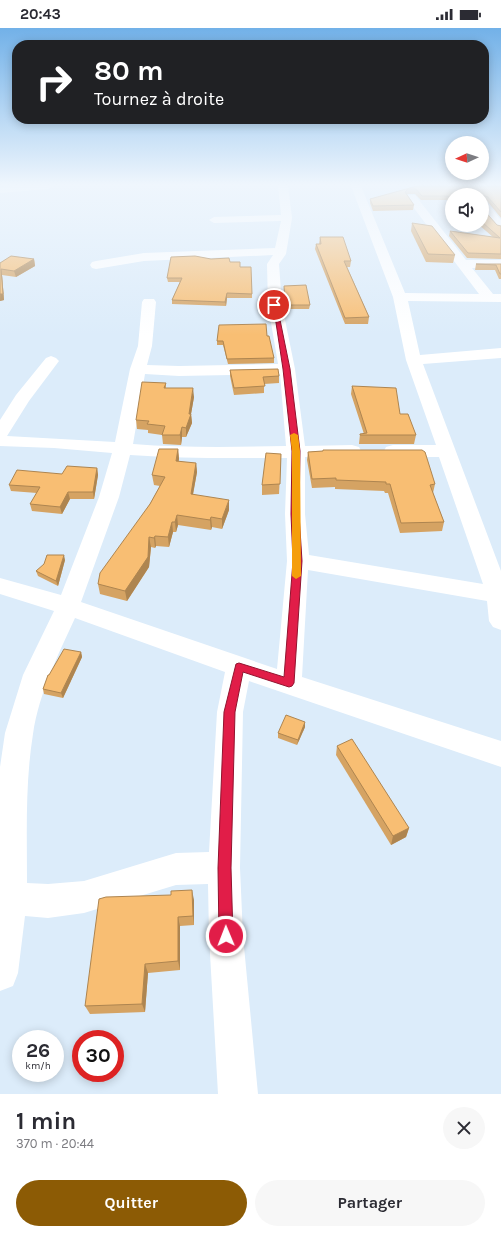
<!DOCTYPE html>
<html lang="fr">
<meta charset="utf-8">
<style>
body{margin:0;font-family:Karla,sans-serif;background:#f7f7f7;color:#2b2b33;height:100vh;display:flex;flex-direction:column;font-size:15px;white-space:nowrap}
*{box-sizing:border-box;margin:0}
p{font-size:13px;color:#7c7c81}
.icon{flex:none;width:22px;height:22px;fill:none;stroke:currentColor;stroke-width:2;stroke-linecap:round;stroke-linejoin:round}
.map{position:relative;height:1066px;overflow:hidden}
.sheet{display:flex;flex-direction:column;background:#fff;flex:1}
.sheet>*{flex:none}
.top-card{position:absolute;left:12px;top:12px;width:477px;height:84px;border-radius:16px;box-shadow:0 2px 10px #0003;background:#202124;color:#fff;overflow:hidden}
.needle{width:26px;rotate:267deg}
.buttons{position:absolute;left:445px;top:108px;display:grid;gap:8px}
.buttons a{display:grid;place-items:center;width:44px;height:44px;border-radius:50%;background:#fff;box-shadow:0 2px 10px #0003;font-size:20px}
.speed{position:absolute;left:12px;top:1002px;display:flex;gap:8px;font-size:20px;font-weight:700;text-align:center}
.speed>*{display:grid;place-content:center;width:52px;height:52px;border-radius:50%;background:#fff;box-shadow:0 2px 10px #0003;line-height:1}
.speed small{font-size:10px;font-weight:400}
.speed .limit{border:6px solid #d22;background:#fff;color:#111}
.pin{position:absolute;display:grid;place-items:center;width:34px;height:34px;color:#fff;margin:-17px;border:2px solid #fff;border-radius:50%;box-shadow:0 1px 4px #0007}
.me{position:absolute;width:44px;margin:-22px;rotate:359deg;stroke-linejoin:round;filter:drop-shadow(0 0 3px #0008)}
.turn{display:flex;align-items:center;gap:14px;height:84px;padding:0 16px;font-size:18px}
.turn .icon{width:52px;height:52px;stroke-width:2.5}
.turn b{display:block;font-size:28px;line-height:34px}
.round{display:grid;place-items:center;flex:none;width:42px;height:42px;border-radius:21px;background:#f7f7f7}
.summary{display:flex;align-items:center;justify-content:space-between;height:68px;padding:0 16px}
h1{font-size:24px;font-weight:700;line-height:30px}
.button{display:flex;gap:8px;margin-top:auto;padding:8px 16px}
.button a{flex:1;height:46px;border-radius:24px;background:#8c5b05;color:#fff;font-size:16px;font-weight:700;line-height:46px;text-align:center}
.button a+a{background:#f7f7f7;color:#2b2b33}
.status{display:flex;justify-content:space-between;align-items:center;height:28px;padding:0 20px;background:#fff;direction:ltr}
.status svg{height:11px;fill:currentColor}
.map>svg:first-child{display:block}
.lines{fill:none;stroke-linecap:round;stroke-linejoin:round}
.minor{fill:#fff;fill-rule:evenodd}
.wall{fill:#d5a363}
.shaded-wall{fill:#ae8550}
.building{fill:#f8be73;stroke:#ae8550}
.route{fill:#e11d48;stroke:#92132f}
.slow{fill:#f59e0b}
</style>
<div class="status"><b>20:43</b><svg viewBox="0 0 49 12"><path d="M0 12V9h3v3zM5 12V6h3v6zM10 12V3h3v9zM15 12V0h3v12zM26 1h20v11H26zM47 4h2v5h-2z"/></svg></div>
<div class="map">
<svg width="501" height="1066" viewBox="0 0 501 1066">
<rect width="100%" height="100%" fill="#dcecfa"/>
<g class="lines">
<g class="minor">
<polygon points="15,158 53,158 48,161 0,165 0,159"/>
<path d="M278,158H288L292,190L286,226L279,236L282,277L295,341L305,418L352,417L359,419L361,423L359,427L352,429H305V486L309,527L483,556L439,429H393L386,427L384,423L386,419L393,417H436L406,332L393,269L351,158H361L405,265L479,266L407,171L406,169L407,167H415L466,232H501V240H472L493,266H501V274L408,273L420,327L501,320V330L423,336L501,543V602L493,599L489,593L487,573L308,542L302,649L501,713V739L249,653L243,684L240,840L243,908L258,1066H218L209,908L208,856L176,857L84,885L48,890L25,888L18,945L13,958L0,963V739L5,705L23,647L54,583L0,566V550L61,567L99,469L112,425L54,420L0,418V392L16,367L46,330L51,328L56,330L59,333L29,373L7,408L115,414L130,341L138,318L142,274L144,271H154L156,274L152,318L147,337L179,338L278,336L268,277L267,236L273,227L144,233L96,241L92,240L90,237L92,234L96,233L144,225L275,220L281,193L214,195L209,192L214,189L281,187ZM145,346L179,348L280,346L286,418C235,419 184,420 133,416ZM130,427C183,431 234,430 287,430L285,486L287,533L277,641L81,574L119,469ZM75,590L225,644L217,684L209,824L176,825L84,853L48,856L27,855C27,805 25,756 33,706C39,665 58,627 75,590Z"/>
<polygon points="482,173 486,174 501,192 501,202 497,201 482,183"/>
</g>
</g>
<g class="wall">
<polygon points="417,158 501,158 501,190 487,173 452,167 452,179 447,172 421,172 415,166 407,166 414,177 413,182 373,183 370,175 370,171"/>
<polygon points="482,180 497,197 501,198 501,231 467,230 449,208 450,203 493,209 479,197 482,197"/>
<polygon points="412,195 455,227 453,235 426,234 411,203"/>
<polygon points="320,209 351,233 350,239 347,239 369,289 368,296 345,296 315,221 316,216 319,216"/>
<polygon points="34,231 35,238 16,249 2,247 4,272 0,273 0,235"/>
<polygon points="230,234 240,239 252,266 252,270 227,270 226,278 172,276 172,272 180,254 168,254 167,250"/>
<polygon points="476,236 501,236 501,251 499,251 495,242 475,242"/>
<polygon points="284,258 310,277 309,281 284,281"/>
<polygon points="267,308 274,330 274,335 228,336 223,317 217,317 217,313"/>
<polygon points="230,342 279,348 279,355 264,356 264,365 234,367 230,348"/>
<polygon points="166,355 166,360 194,369 191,386 192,395 186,409 182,409 181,417 163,416 162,407 148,405 148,402 137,401 136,392"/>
<polygon points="352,358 400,386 416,407 414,416 359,416 360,406 364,406 351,366"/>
<polygon points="178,421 179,431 178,434 196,435 197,444 193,467 229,482 222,501 212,499 211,502 178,497 176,504 173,504 169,519 156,518 155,520 151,519 149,539 127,573 100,566 98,556 150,476 160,458 154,457 152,447"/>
<polygon points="323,422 435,456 433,465 444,494 442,503 400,505 388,465 385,465 384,463 335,461 335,459 312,460 307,432 308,424 323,423"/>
<polygon points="281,426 279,466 262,467 262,457"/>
<polygon points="97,440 98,447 94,471 70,471 62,486 32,483 30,476 37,465 11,463 9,457 62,446"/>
<polygon points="65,532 58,558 38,548 36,543"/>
<polygon points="81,624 82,629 63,670 44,666 43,661 49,647"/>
<polygon points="305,699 297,717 278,710 278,705"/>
<polygon points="337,718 409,800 406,809 391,817 336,727"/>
<polygon points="194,872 194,897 180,898 180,942 148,945 145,984 90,986 85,978"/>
</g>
<g class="shaded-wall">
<polygon points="34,231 35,238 16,249 14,243"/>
<polygon points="1,241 2,247 4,272 0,273"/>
<polygon points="227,265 227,270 226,278 225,274"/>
<polygon points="193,360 194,369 191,386 192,395 186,409 186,400 189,386"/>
<polygon points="182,399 182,409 181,417 180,407"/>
<polygon points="178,421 179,431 177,443 176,433"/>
<polygon points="196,435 197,444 191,476 191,466"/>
<polygon points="97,440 98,447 94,471 93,464"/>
<polygon points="68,464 70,471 62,486 60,479"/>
<polygon points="229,472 229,482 222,501 222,491"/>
<polygon points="177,487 178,497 176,504 175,494"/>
<polygon points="211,489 212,499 211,502 210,492"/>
<polygon points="172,494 173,504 169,519 168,509"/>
<polygon points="155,508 156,518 155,520 154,510"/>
<polygon points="149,509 151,519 149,539 127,573 125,563"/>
<polygon points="64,527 65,532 58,558 56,553"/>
<polygon points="81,624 82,629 63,670 61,665"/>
<polygon points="305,694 305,699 297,717 298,712"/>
<polygon points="409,800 406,809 391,817 393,808"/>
<polygon points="192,862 194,872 194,897 193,888"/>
<polygon points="178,889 180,898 180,942 178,933"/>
<polygon points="145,936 148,945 145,984 142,976"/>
</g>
<g class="building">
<polygon points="417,158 501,158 501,184 488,169 482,167 482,169 482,167 452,167 452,173 448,168 422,168 416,161 408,161 405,164 414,177 373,178 370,171"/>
<polygon points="482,180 497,197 501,198 501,226 468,225 450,203 500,210 482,194"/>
<polygon points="412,195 432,198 455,227 428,226"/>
<polygon points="320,209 343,209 351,233 344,233 369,289 345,290 316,216 321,216"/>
<polygon points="11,228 34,231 14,243 1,241 3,266 0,266 0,235"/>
<polygon points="195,228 211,231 229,230 230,234 240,234 240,239 251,239 252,266 227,265 225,274 172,272 182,250 167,250 171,229"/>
<polygon points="476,236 501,236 501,246 500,246 496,237"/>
<polygon points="306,257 310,277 285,277 284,258"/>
<polygon points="266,296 267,308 269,308 274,330 227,331 223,313 217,313 219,297"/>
<polygon points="278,341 279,348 263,349 265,358 234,360 230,342"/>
<polygon points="142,354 166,355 164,360 193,360 189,386 191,386 186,400 182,399 180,407 162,407 165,398 147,396 149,393 136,392"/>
<polygon points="352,358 396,360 400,386 408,386 416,407 360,407 360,406 367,405"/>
<polygon points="159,421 178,421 176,433 196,435 191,466 229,472 222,491 211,489 210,492 177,487 175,494 172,494 168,509 155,508 154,510 149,509 148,529 125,563 98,556 100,545 150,476 165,449 152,447"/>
<polygon points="323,422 422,422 425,424 435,456 430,457 444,494 401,495 390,456 386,456 386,454 336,452 336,450 312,451 308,424 323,423"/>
<polygon points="266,425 281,426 280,456 262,457"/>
<polygon points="67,438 97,440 93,464 68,464 60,479 30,476 40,459 9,457 17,442 62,446"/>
<polygon points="47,527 64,527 56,553 36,543 44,536"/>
<polygon points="64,621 81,624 61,665 43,661 48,647 49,647"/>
<polygon points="286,687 305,694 298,712 278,705"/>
<polygon points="352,711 409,800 393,808 337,718"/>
<polygon points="192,862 193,888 178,889 178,933 145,936 142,976 85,978 99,871 106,869 171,867 171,863"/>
</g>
<linearGradient id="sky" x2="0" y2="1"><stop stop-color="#72b1e8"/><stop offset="0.51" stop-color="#eff6fd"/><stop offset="1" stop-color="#eff6fd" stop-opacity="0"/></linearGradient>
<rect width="501" height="307" fill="url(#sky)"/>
<polygon class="route" points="273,275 277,277 290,341 300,423 299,486 302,533 294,655 292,658 289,659 243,644 235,684 231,840 233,908 231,913 226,915 221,913 219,908 218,840 224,684 236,636 239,635 284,649 293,533 291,486 292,423 283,341"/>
<polygon class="slow" points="294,405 298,407 300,423 301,548 296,551 292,548 292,423 290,407"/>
</svg>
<div class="buttons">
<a><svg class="needle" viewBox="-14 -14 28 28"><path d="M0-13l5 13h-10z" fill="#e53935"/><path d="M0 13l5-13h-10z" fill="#7c7c81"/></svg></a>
<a><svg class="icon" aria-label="sound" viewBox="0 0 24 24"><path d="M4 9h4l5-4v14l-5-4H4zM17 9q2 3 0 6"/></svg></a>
</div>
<div class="speed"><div>26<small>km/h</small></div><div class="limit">30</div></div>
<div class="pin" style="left:274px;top:277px;background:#d93025"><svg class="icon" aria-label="arrive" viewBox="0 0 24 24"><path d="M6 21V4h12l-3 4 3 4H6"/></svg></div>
<svg class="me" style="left:226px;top:908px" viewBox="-20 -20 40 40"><circle r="17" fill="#e11d48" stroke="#fff" stroke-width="3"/><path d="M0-11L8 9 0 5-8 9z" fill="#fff"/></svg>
<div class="top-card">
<div class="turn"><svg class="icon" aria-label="right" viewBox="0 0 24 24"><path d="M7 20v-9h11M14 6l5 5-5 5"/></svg><div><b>80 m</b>Tournez à droite</div></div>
</div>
</div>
<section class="sheet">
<div class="summary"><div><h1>1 min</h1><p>370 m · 20:44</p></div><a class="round"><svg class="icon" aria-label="close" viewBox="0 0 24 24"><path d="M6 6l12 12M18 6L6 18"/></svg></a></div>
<div class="button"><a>Quitter</a><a>Partager</a></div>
</section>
